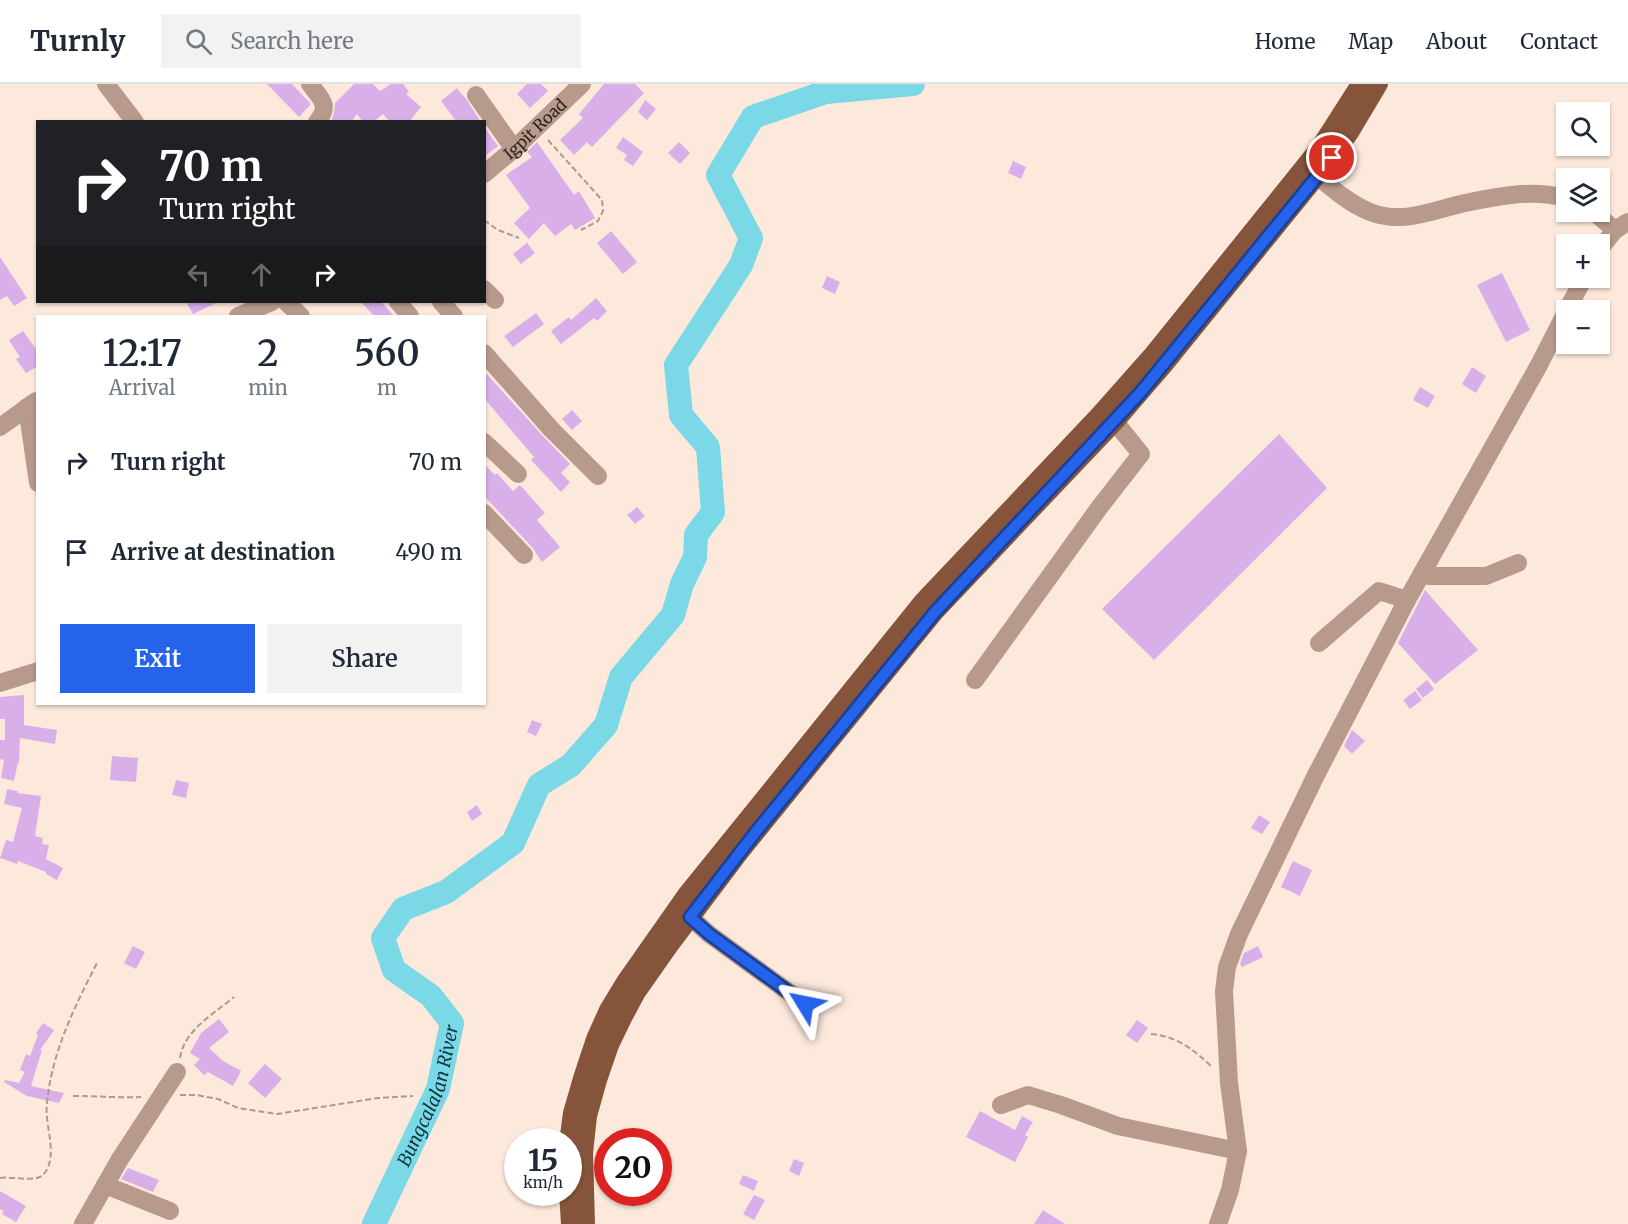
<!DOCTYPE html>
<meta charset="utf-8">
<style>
body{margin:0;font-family:Merriweather,serif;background:#f2f2f3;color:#1f2937;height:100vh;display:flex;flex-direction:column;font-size:22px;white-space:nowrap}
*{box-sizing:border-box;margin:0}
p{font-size:20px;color:#747a83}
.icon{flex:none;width:33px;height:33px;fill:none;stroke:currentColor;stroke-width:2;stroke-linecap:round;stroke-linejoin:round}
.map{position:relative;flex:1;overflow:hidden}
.details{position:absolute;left:36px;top:231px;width:450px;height:390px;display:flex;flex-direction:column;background:#fff;border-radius:0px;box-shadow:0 2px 4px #0004}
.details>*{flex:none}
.guide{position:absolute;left:36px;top:36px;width:450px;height:183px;border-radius:0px;box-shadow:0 2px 4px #0004;background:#202124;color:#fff;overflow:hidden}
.controls{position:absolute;left:1556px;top:18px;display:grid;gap:12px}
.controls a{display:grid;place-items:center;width:54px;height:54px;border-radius:0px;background:#fff;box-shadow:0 2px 4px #0004;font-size:30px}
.speed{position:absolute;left:504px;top:1044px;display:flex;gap:12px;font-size:30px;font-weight:700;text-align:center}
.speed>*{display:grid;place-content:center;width:78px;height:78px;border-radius:50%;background:#fff;box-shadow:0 2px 4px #0004;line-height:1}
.speed small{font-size:15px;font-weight:400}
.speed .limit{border:9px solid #d22;background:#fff;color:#111}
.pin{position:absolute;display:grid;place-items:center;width:51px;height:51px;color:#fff;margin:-26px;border:3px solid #fff;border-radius:50%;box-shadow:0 2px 6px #0007}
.me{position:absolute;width:66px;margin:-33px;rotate:305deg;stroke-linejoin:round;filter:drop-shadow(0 0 4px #0008)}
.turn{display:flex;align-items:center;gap:21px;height:126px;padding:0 24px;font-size:27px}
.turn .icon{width:78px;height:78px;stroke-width:2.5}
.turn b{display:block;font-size:42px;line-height:51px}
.lanes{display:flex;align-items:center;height:57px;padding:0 24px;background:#0003;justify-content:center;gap:30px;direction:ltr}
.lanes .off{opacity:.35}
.eta{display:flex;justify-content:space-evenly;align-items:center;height:102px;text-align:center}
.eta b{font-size:36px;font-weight:600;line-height:42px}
.action{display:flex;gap:12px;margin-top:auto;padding:12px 24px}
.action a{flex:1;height:69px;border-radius:0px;background:#2563eb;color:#fff;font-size:24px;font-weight:600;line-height:69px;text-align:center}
.action a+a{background:#f2f2f3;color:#1f2937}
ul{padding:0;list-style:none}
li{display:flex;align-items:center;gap:18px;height:90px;padding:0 24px}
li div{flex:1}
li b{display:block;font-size:22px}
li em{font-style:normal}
header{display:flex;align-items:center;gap:36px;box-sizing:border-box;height:84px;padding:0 30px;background:#fff;border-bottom:2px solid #e0e1e3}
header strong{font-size:28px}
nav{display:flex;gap:33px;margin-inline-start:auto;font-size:21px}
.search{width:420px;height:54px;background:#f2f2f3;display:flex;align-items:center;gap:15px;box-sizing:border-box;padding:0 21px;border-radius:0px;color:#747a83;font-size:22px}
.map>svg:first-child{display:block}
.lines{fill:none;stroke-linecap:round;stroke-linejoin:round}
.river{stroke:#7bd8e6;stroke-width:24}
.building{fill:#d8afe9}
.path{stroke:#aa9a8f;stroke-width:2;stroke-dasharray:6 3;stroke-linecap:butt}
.minor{stroke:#b79a8c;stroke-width:18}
.major{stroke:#86543b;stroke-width:18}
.route-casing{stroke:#184099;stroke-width:15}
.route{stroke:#2563eb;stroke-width:10}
.labels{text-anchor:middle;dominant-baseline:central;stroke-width:5;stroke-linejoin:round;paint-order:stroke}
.street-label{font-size:16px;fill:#2c2018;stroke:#fafafa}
.water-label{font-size:18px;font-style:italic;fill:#0a383e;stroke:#fafafa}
</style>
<header>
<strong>Turnly</strong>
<div class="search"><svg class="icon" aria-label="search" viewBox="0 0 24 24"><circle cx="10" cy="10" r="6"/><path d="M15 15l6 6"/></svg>Search here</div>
<nav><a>Home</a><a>Map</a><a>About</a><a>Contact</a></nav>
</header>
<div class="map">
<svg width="1628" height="1140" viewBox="0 0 1628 1140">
<rect width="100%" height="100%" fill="#fde9dc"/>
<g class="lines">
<path class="river" id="s1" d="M374,1140L438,1005L452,939L431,912L394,886L383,854L403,825L446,808L513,759L539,701L571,681L606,641L621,593L673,531L682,500L695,473L696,451L713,428L708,363L681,331L676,281L741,181L751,154L718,91L753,33L826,8L913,0"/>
</g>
<g class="building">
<polygon points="267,0 292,0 311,20 299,33"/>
<polygon points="354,0 373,0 380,7 391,0 403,0 409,8 406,10 421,23 409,38 390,38 383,30 373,38 363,38 357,30 351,38 331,38 334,29 335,19"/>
<polygon points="527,0 541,0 548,7 530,24 517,10"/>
<polygon points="604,0 635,0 644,9 592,63 587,58 574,71 560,56 583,34 579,30"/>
<polygon points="457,4 466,15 481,38 457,38 441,17"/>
<polygon points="645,16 656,25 647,36 638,28"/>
<polygon points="484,43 498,62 484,73"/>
<polygon points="623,53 643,68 633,82 624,76 627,71 616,64"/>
<polygon points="537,58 574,111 579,107 595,134 575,146 571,140 555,152 544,139 529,155 514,139 530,124 506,91 532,73 527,68"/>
<polygon points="679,58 690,69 680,80 668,69"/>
<polygon points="1013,77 1026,83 1021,95 1008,89"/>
<polygon points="611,147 637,178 623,190 597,159"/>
<polygon points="527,159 535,169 521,180 513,170"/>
<polygon points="0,173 27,214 14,222 7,212 0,216"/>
<polygon points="1502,189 1530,246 1506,258 1477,201"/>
<polygon points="827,192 840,198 835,210 822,204"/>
<polygon points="596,214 607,227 597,237 594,234 561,260 551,247 569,233 571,236"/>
<polygon points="186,218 218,218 193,230"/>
<polygon points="361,218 381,218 394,232 374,232"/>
<polygon points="536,229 544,240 513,263 504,252"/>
<polygon points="23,247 38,268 38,282 26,289 16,275 20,273 9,256"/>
<polygon points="1472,283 1486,292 1476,309 1462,300"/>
<polygon points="484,287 543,352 570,380 561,389 570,398 561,408 531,376 534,373 484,314"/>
<polygon points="1420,303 1435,312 1428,324 1413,316"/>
<polygon points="572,326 582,337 572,346 562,335"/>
<polygon points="1279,350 1327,404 1154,576 1102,525"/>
<polygon points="484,380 495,391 497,389 513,407 520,401 545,429 537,436 560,463 542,478 532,463 484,412"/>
<polygon points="637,423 645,432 635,440 627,431"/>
<polygon points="1425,506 1478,566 1435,600 1398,559"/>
<polygon points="1427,596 1434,605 1423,614 1416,605"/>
<polygon points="1415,607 1422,616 1410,625 1403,616"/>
<polygon points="24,611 24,641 57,646 55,660 20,654 19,679 18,678 14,697 1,694 4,676 0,675 0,656 5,656 5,635 0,635 0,613"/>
<polygon points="532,636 542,640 536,652 527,648"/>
<polygon points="1352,646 1365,657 1352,670 1344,662"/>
<polygon points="112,672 138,674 136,698 110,696"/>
<polygon points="176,696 189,699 186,714 172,711"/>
<polygon points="7,705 18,707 17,709 41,712 35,752 43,754 42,760 49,761 46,775 63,784 57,796 46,790 46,788 18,777 17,780 0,774 6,756 13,758 22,724 4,720"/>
<polygon points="477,721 482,730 472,737 467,728"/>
<polygon points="1259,731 1270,738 1262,750 1251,744"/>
<polygon points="1293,777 1312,786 1300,812 1281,803"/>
<polygon points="133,862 145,868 136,885 124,879"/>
<polygon points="1258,862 1263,873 1242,883 1240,880 1244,869"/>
<polygon points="219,935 229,948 209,964 223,977 241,987 233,1002 208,988 204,991 194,981 200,975 190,969 201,949"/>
<polygon points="1137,936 1148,944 1137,959 1126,951"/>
<polygon points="43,939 54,946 40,966 42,966 31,1002 64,1009 59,1019 27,1012 4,998 5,996 19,999 25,988 20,986 26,970 30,972 38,951 36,949"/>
<polygon points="265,980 282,995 265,1014 248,999"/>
<polygon points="980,1027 1015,1046 1022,1032 1033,1038 1025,1051 1028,1053 1015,1078 966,1053"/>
<polygon points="794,1075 804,1079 799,1092 789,1087"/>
<polygon points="128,1084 159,1096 153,1108 121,1095"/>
<polygon points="743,1091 758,1097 754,1107 739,1100"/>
<polygon points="0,1107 26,1122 16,1138 2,1130 4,1127 0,1125"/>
<polygon points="754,1111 765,1116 754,1136 743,1130"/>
<polygon points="1043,1126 1065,1140 1034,1140"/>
</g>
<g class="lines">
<g class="path">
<polyline points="548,56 602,116 603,127 598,137 581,146"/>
<polyline points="484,136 498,146 519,154"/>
<path d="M1151,950C1177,952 1194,966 1212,983"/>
<path d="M180,974C184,946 215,929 234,913"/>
<polyline points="180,1011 196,1011 218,1015 238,1024 277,1030 378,1014 413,1012"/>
<path d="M73,1012C96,1012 119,1014 141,1013"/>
<path d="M0,1094C11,1092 38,1099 44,1090C59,1071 44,1041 47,1019C52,967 75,922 98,877"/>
</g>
<g class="minor">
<polyline points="106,0 135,38"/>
<path d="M310,0C321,15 331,21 317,38"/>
<polyline points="476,11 514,65"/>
<path d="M1306,83C1326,99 1346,118 1370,128C1403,141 1433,126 1465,119C1499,112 1532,105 1566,114"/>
<path id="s2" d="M484,90L514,65L582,0"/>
<polyline points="1594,128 1615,146"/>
<polyline points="1599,166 1615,146 1628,138"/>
<polyline points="484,205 495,216"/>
<polyline points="286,218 301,232"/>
<polyline points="398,218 410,232"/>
<polyline points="441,218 454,232"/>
<polyline points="1567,226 1584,194"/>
<polyline points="238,232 272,218"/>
<polyline points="484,269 551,345 598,392"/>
<polyline points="27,323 38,399"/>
<polyline points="0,343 36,317"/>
<polyline points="484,358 518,390"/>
<polyline points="484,429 524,471"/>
<polyline points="1422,489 1429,492 1486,492 1518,479"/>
<polyline points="1319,559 1379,507 1407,516"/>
<polyline points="975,596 1099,424 1141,370 1115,338"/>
<polyline points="0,599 38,587"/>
<polyline points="690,833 709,850 805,920"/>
<polyline points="1001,1021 1028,1011 1061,1021 1118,1042 1238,1067"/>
<polyline points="105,1101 170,1127"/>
<polyline points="83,1140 120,1075 177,988"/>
<polyline points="1218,1140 1230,1106 1238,1067 1229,999 1224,907 1227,883 1239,850 1316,691 1407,516 1539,281 1566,228"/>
</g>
<g class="major">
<polyline points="568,1059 572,1029 583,991 595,955 608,926 625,898 686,811 923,517 1098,332 1153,270 1319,64 1360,0"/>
<polyline points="568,1108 570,1140"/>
<polyline points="586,1140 584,1069 588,1032 598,996 610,961 623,934 637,908 670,861 741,767 935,528 1115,338 1165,280 1332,74 1351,47 1379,0"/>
</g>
</g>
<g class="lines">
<defs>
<polyline id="route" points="805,920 709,850 690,833 755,749 935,528 1140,309 1332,74"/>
</defs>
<use href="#route" class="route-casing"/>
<use href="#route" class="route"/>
</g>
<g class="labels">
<g class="street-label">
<text stroke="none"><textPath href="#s2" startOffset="68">Igpit Road</textPath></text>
</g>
<g class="water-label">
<text stroke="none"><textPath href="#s1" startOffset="140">Bungcalalan River</textPath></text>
</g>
</g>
</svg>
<div class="controls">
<a><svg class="icon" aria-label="search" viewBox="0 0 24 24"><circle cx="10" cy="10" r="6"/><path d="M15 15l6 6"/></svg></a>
<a><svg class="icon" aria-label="layers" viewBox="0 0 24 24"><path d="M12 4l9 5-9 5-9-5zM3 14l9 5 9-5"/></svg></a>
<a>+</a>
<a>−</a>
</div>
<div class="speed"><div>15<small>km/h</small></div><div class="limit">20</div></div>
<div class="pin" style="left:1332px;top:74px;background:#d93025"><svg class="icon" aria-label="arrive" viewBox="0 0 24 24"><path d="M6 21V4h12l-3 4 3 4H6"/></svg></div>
<svg class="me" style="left:805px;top:920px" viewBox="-20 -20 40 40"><path d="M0-17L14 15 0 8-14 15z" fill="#2563eb" stroke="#fff" stroke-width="4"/></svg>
<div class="guide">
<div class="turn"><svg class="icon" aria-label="right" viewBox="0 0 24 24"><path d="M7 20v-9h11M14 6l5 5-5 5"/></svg><div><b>70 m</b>Turn right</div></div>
<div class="lanes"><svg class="icon off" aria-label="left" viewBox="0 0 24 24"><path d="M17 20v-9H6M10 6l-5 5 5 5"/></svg><svg class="icon off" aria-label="ahead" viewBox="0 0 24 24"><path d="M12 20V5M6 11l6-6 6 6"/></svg><svg class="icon" aria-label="right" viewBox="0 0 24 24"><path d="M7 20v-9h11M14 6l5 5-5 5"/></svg></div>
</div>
<section class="details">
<div class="eta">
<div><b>12:17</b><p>Arrival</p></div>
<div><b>2</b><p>min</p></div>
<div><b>560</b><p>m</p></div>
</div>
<ul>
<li><svg class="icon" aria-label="right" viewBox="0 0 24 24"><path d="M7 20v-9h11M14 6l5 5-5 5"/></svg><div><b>Turn right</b></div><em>70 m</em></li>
<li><svg class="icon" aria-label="arrive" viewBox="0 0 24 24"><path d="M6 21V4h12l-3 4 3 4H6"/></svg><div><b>Arrive at destination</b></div><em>490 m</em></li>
</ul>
<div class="action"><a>Exit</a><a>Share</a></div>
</section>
</div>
